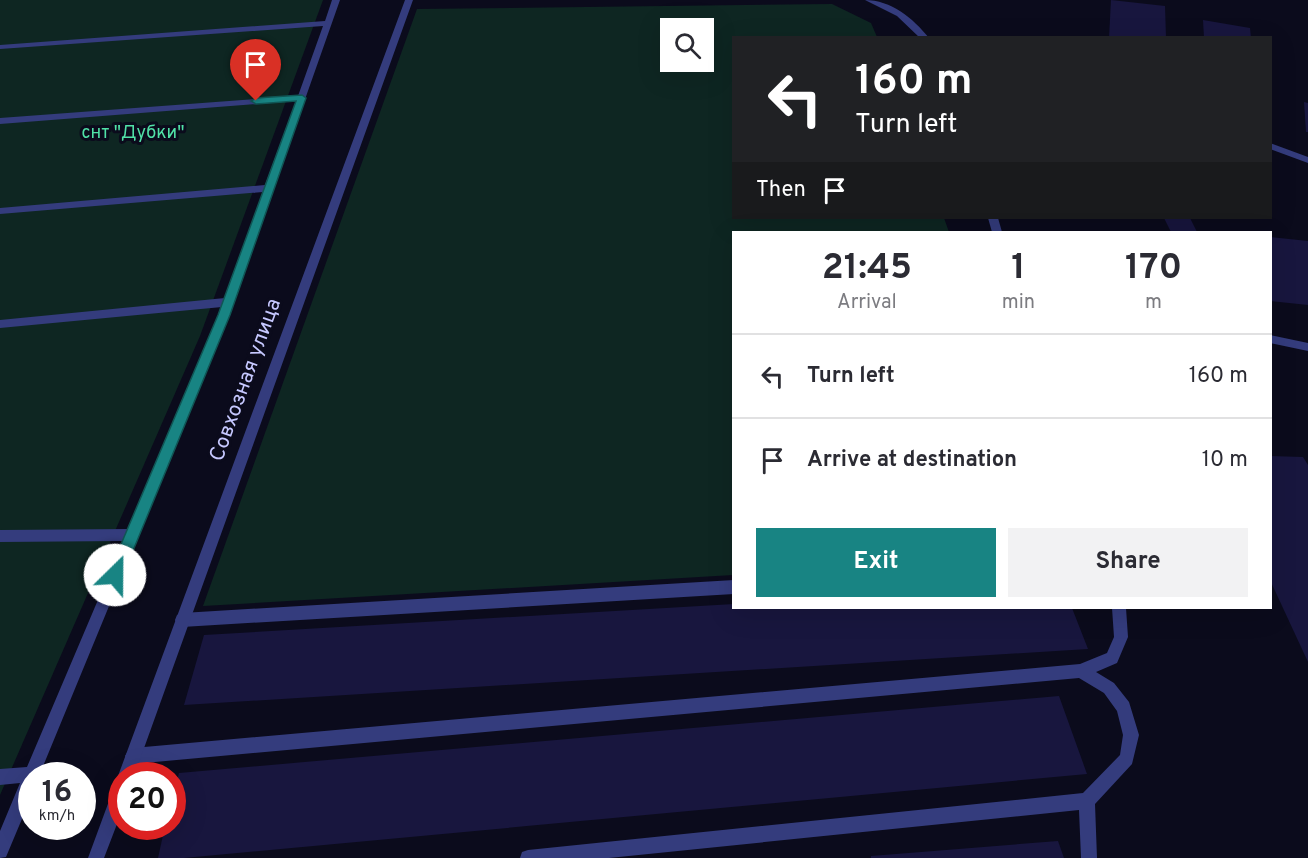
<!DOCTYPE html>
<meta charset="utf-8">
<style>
body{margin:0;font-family:Overpass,sans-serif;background:#f2f2f3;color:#2b2b33;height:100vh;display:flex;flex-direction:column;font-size:22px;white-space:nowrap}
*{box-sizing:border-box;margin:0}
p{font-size:20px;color:#7c7c81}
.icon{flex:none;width:33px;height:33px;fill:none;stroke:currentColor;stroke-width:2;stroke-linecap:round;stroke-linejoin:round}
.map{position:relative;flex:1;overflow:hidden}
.side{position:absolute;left:732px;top:231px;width:540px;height:378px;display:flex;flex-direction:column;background:#fff;border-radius:0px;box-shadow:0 6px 24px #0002}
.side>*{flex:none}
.top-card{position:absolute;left:732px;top:36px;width:540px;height:183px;border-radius:0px;box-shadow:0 6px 24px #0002;background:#202124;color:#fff;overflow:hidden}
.controls{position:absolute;left:660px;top:18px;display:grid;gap:12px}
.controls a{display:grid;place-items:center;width:54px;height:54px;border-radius:0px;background:#fff;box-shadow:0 6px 24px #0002;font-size:30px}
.speed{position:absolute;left:18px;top:762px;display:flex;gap:12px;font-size:30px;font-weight:700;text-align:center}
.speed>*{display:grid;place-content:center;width:78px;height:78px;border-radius:50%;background:#fff;box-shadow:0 6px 24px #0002;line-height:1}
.speed small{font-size:15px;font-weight:400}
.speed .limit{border:9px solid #d22;background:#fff;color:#111}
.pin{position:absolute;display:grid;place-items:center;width:51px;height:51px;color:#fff;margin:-62px -26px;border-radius:50% 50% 50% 0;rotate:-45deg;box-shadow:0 0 6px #0007}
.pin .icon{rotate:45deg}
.me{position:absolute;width:66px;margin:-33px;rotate:23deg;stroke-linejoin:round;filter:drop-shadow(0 0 4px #0008)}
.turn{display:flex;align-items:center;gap:21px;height:126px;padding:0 24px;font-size:27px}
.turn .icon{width:78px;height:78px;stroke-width:2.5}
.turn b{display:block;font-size:42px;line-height:51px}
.then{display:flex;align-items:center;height:57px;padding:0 24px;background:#0003;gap:12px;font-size:22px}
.eta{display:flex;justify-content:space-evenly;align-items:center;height:102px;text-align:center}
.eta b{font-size:36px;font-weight:700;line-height:42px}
.cta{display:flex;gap:12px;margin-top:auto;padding:12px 24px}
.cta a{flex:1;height:69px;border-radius:0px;background:#188483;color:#fff;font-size:24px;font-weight:700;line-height:69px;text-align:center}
.cta a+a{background:#f2f2f3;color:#2b2b33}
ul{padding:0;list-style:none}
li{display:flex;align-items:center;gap:18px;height:84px;padding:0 24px;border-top:2px solid #e1e1e2}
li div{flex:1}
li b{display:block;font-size:22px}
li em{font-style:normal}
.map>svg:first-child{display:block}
.green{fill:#0e2622;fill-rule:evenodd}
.building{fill:#18163e}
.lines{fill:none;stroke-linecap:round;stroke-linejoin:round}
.service{fill:#343c7d;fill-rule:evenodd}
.tertiary{fill:#343c7d;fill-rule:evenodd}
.route{fill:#188483;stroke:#105655;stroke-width:1.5}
.labels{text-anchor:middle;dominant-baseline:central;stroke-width:6;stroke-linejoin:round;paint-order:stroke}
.far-park-label{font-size:18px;fill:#50e1a7;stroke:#0b0b1c}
.street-label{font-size:21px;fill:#c6c8ff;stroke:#0b0b1c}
</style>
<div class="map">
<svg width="1308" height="858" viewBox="0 0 1308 858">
<rect width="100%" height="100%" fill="#0b0b1c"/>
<g class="green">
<polygon points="0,0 323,0 200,336 0,795"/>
<path d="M832,4L871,23L877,37L734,38V218H944L949,232H734L733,575L203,606L417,9ZM670,28H704V62H670Z"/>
</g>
<g class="building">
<polygon points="1111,0 1165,6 1166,38 1109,38"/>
<polygon points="1203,20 1250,28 1251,38 1204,38"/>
<polygon points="1304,102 1308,103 1308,132 1306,132"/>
<polygon points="1164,218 1190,218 1197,232 1171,232"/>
<polygon points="1270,237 1308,241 1308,305 1270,301"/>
<polygon points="1270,456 1303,457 1308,465 1308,662 1270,580"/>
<polygon points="734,604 734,608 1072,608 1088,649 184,705 204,635"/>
<polygon points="1059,696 1087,774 184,858 158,858 165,826 172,826 172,798 179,773"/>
<polygon points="1058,841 1064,858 871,858 871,856"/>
</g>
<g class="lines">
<g class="service">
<polygon points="332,0 340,0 229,315 39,776 32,776 32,795 6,857 0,858 0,831 20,783 0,785 0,769 27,767 123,541 0,542 0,530 128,529 222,307 0,328 0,320 225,298 263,192 0,214 0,208 265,185 296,101 0,124 0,118 298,96 323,26 0,49 0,45 325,21"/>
<path d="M865,0C891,0 913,18 929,38H920L897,16Z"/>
<polygon points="1270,143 1308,157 1308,163 1270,149"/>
<polygon points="988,218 998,218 1002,232 992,232"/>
<polygon points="1270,335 1308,343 1308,351 1270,343"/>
<polygon points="734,580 734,594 182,627 177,625 175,620 177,615 182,613"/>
<polygon points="1112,608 1126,608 1128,637 1117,663 1096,672 1114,683 1129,702 1139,735 1132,764 1095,804 1097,858 1081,858 1079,810 609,858 520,858 522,852 528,850 1083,793 1120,755 1123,735 1117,711 1104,693 1079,678 133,764 128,761 125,756 128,751 133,748 1080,664 1107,653 1114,637"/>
</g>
<polygon class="tertiary" points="405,0 413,0 134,776 122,776 122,811 104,858 88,858 116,782 120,781 118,776"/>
</g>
<polygon class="route" points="302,95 306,98 230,315 123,575 121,580 115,582 110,580 108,575 218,315 296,101 256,104 251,101 256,98"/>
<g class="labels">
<g class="far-park-label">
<text x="133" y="133">снт "Дубки"</text>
</g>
<g class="street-label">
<text transform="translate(246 380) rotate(-70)">Совхозная улица</text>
</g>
</g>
</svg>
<div class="controls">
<a><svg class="icon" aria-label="search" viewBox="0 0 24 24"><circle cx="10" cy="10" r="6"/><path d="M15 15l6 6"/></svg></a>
</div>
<div class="speed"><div>16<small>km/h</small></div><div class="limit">20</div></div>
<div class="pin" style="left:256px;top:101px;background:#d93025"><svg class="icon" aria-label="arrive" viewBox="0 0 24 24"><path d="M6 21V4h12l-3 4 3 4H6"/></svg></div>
<svg class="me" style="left:115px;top:575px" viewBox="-20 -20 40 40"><circle r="19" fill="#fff"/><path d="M0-13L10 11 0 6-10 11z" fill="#188483"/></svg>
<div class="top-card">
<div class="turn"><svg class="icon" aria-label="left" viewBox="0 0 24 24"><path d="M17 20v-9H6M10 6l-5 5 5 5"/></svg><div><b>160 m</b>Turn left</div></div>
<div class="then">Then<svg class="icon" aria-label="arrive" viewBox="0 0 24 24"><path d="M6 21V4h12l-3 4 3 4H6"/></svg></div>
</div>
<section class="side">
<div class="eta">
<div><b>21:45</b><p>Arrival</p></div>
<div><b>1</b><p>min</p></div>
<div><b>170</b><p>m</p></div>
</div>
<ul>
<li><svg class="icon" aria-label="left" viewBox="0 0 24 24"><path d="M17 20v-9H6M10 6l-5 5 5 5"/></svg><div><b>Turn left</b></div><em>160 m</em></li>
<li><svg class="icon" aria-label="arrive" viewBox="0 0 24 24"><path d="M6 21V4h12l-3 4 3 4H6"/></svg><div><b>Arrive at destination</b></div><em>10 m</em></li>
</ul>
<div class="cta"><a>Exit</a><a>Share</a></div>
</section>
</div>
